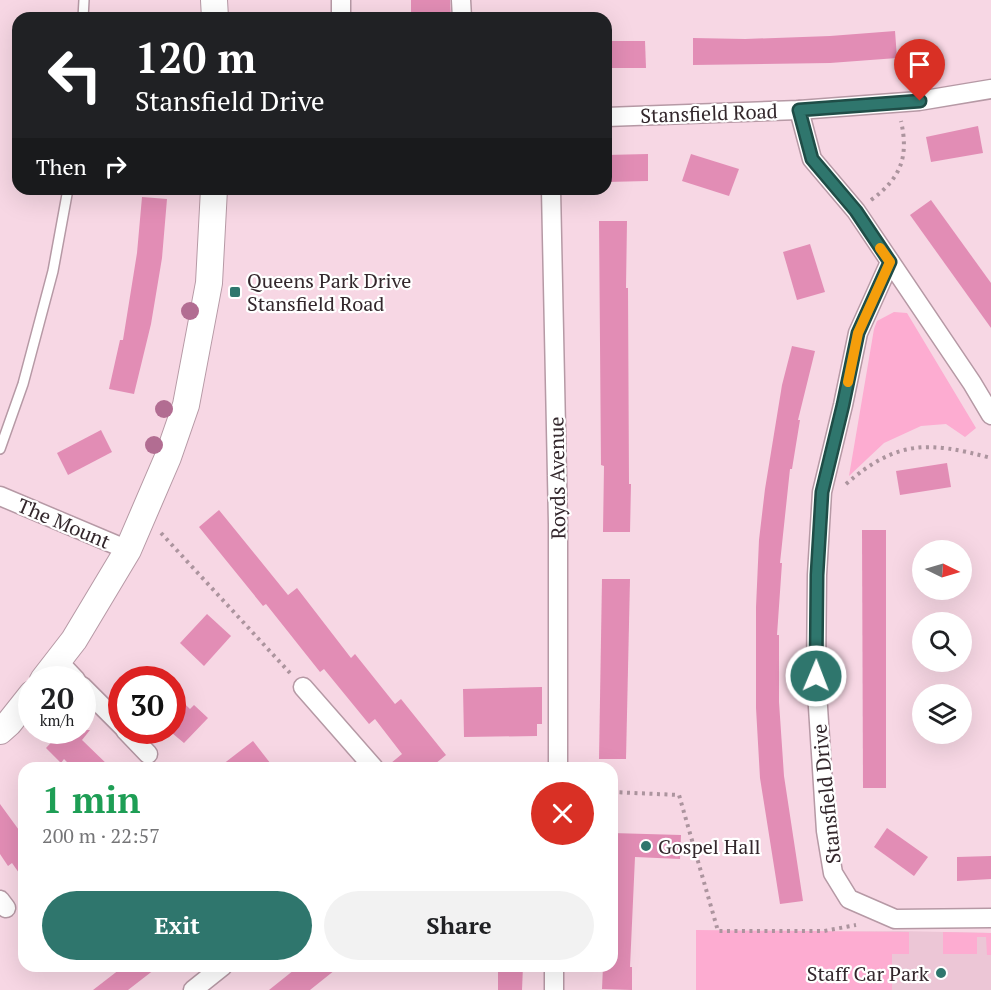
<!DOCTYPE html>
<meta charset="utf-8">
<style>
body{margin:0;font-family:"PT Serif",serif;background:#f2f2f2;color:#202124;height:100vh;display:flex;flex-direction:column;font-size:22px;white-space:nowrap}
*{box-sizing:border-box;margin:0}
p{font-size:20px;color:#757577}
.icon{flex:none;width:33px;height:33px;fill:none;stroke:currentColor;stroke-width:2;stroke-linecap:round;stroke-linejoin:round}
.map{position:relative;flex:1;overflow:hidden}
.sheet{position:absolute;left:18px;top:762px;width:600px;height:210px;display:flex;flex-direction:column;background:#fff;border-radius:18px;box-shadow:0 6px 24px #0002}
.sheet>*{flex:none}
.top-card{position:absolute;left:12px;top:12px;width:600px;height:183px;border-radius:18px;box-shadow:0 6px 24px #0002;background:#202124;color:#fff;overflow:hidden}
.needle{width:39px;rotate:95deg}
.fabs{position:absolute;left:912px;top:540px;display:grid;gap:12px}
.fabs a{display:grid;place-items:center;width:60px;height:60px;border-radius:50%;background:#fff;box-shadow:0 6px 24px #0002;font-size:30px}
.speed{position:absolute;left:18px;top:666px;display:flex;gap:12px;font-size:30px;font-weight:700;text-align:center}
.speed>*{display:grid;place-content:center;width:78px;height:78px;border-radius:50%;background:#fff;box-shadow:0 6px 24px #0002;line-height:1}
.speed small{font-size:15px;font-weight:400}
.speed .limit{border:9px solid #d22;background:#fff;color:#111}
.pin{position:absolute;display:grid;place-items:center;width:51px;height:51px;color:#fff;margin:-62px -26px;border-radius:50% 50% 50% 0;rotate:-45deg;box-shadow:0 0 6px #0007}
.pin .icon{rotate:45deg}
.me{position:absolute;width:66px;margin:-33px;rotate:1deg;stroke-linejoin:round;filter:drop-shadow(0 0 4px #0008)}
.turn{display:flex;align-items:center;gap:21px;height:126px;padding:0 24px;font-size:27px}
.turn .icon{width:78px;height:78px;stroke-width:2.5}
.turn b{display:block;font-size:42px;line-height:51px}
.then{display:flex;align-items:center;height:57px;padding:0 24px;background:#0003;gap:12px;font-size:22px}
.round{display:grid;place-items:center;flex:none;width:63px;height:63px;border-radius:32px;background:#f2f2f2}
.head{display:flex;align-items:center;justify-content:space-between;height:102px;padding:0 24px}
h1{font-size:36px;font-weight:600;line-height:45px;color:#1e9e55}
.action{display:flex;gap:12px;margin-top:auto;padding:12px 24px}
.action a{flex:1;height:69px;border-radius:36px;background:#2f766d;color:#fff;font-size:24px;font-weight:600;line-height:69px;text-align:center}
.action a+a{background:#f2f2f2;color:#202124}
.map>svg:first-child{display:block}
.built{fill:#ecc6d6}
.green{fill:#fdacd1}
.building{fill:#e28db5}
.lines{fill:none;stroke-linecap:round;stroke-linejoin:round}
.lane-casing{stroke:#b699a5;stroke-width:12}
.street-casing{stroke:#b699a5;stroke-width:21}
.secondary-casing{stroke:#b699a5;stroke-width:28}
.path{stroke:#ac949e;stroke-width:4;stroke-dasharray:3 4.5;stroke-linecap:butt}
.lane{stroke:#fff;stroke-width:9}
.street{stroke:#fff;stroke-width:18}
.secondary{stroke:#fff;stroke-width:26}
.tree{fill:#b26d92}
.route-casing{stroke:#1f4d47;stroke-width:15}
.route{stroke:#2f766d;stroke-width:10}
.slow{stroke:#f59e0b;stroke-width:10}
.poi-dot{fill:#2f766d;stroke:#fff;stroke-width:2}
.labels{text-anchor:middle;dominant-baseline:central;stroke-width:4.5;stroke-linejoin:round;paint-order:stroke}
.street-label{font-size:20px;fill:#33272c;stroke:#fff}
.poi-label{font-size:20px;fill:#33272c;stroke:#fff;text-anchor:start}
</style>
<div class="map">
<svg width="991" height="990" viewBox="0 0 991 990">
<rect width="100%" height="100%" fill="#f7d7e4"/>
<polygon class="built" points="899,931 991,933 991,990 696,990 739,933"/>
<g class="green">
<polygon points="894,312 907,313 976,428 965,437 946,424 921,426 884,443 849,476 874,329 877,321"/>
<polygon points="696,930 909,932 909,954 892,954 892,990 696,990"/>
<polygon points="943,932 991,933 991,955 987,955 986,937 977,937 977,954 943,954"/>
</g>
<g class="building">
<polygon points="411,0 450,0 451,18 411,18"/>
<polygon points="895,31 897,58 830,63 693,65 693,38 745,39 830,36"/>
<polygon points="606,41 645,41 646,68 606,68"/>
<polygon points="978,126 983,153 931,162 926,137"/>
<polygon points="648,154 648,181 606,182 606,155"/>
<polygon points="691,154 739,169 729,196 682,181"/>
<polygon points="142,197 167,199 162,258 151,324 134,394 109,389 120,340 123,340 137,253"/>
<polygon points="931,200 991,283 991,328 910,215"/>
<polygon points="599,221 627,221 626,288 628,288 629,484 631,484 630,532 603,532 604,466 601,465"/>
<polygon points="810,244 825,292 797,300 783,252"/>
<polygon points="792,346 815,351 798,420 800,420 792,469 790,469 780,563 782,563 777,635 779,635 779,702 784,776 803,901 780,904 760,778 756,708 756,607 759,540 765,489 782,385"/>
<polygon points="101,430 112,452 68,475 57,453"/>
<polygon points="947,463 951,487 900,495 896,471"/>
<polygon points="219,510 288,595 297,588 351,658 355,654 395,704 401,699 446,755 430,768 385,768 402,754 375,719 369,724 324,669 320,672 266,604 263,606 199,527"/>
<polygon points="862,530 886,530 886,788 863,788"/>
<polygon points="602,579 630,579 626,759 599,759"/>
<polygon points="207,614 231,636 204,666 180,643"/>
<polygon points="542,687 542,724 537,724 537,736 464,737 463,689"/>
<polygon points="172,692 190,709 194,705 208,718 184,743 172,733"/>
<polygon points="63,730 90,730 82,740 111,768 73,768 64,759 61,763 46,748"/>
<polygon points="253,741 274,768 218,768"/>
<polygon points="0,804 24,837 24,880 12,863 8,866 0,854"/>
<polygon points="887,828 928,857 914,876 874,847"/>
<polygon points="612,833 681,835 680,859 635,857 630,967 632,967 632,990 602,989 603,966 612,966"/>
<polygon points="991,856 991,879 957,881 957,857"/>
<polygon points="124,966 159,966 128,990 93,990"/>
<polygon points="299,966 340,966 310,990 269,990"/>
<polygon points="498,966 523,966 522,990 498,990"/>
</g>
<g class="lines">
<defs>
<g id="lane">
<polyline points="83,18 84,0"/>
<polyline points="0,449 23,384 53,271 68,189"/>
</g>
<g id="street">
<polyline points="341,0 341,18"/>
<polyline points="461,0 462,18"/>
<polyline points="799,110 812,159 856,211 972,383 991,415"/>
<polyline points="606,117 799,110 919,101 991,89"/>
<polyline points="551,189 558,524 558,768"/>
<polyline points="890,262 858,333 843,405 822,492 817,575 816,676 826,831 833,873 849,899 895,919 991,918"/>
<polyline points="0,496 128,550"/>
<polyline points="58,661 76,680"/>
<polyline points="82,686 122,726"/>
<polyline points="303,687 374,768"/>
<polyline points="125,730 148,754"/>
<polyline points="0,900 6,908"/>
<polyline points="193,990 223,966"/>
<polyline points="554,990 554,966"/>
</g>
<g id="secondary">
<polyline points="214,0 215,18"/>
<polyline points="43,680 74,640 128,550 168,457 186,405 209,283 214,189"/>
<polyline points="0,731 9,723 32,694"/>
</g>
</defs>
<use href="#lane" class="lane-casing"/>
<use href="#street" class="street-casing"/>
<use href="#secondary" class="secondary-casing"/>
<g class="path">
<path d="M871,200C901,178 909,157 901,121"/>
<path d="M846,484C897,440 928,441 991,458"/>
<polyline points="161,533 290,673"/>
<polyline points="612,792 679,795 718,931 824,931 856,925"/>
</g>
<use href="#lane" class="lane"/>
<use href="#street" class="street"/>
<use href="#secondary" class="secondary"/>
</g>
<g class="tree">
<circle cx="190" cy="311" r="9"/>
<circle cx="164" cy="409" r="9"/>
<circle cx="154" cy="445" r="9"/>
</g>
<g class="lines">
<defs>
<polyline id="route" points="816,676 817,575 822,492 843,405 858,333 890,262 856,211 812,159 799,110 920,101"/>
</defs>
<use href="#route" class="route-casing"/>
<use href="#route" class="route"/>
<polyline class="slow" points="848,382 858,333 890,262 880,248"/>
</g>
<g class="poi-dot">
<rect x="229" y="286" width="12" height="12" rx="3"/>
<circle cx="646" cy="846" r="6"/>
<circle cx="941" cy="973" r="6"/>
</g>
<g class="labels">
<g class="street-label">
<text transform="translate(709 113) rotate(-2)">Stansfield Road</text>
<text transform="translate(557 478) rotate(-91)">Royds Avenue</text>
<text transform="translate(64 523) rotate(23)">The Mount</text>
<text transform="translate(826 794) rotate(-96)">Stansfield Drive</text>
</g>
<g class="poi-label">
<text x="247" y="280">Queens Park Drive<tspan x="247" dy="23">Stansfield Road</tspan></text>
<text x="658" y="846">Gospel Hall</text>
<text x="929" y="973" text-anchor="end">Staff Car Park</text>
</g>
</g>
</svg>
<div class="fabs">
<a><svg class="needle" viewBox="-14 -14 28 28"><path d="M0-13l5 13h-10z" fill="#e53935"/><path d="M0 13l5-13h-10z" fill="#757577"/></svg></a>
<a><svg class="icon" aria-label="search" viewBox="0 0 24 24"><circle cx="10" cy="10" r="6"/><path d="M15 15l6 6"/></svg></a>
<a><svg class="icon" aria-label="layers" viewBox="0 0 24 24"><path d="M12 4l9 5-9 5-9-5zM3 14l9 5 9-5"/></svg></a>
</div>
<div class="speed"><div>20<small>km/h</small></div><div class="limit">30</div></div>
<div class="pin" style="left:920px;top:101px;background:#d93025"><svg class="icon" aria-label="arrive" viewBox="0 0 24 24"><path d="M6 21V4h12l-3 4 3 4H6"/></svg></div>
<svg class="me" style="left:816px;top:676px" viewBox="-20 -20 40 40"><circle r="17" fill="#2f766d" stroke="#fff" stroke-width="3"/><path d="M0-11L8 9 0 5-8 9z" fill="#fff"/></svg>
<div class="top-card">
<div class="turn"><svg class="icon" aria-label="left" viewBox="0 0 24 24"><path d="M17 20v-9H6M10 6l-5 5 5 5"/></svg><div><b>120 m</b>Stansfield Drive</div></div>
<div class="then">Then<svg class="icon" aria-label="right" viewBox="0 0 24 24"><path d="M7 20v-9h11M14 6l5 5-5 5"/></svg></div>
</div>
<section class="sheet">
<div class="head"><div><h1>1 min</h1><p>200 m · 22:57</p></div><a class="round" style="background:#d93025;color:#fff"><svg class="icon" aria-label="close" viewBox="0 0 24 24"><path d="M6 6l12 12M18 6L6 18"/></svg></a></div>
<div class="action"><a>Exit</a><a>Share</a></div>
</section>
</div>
